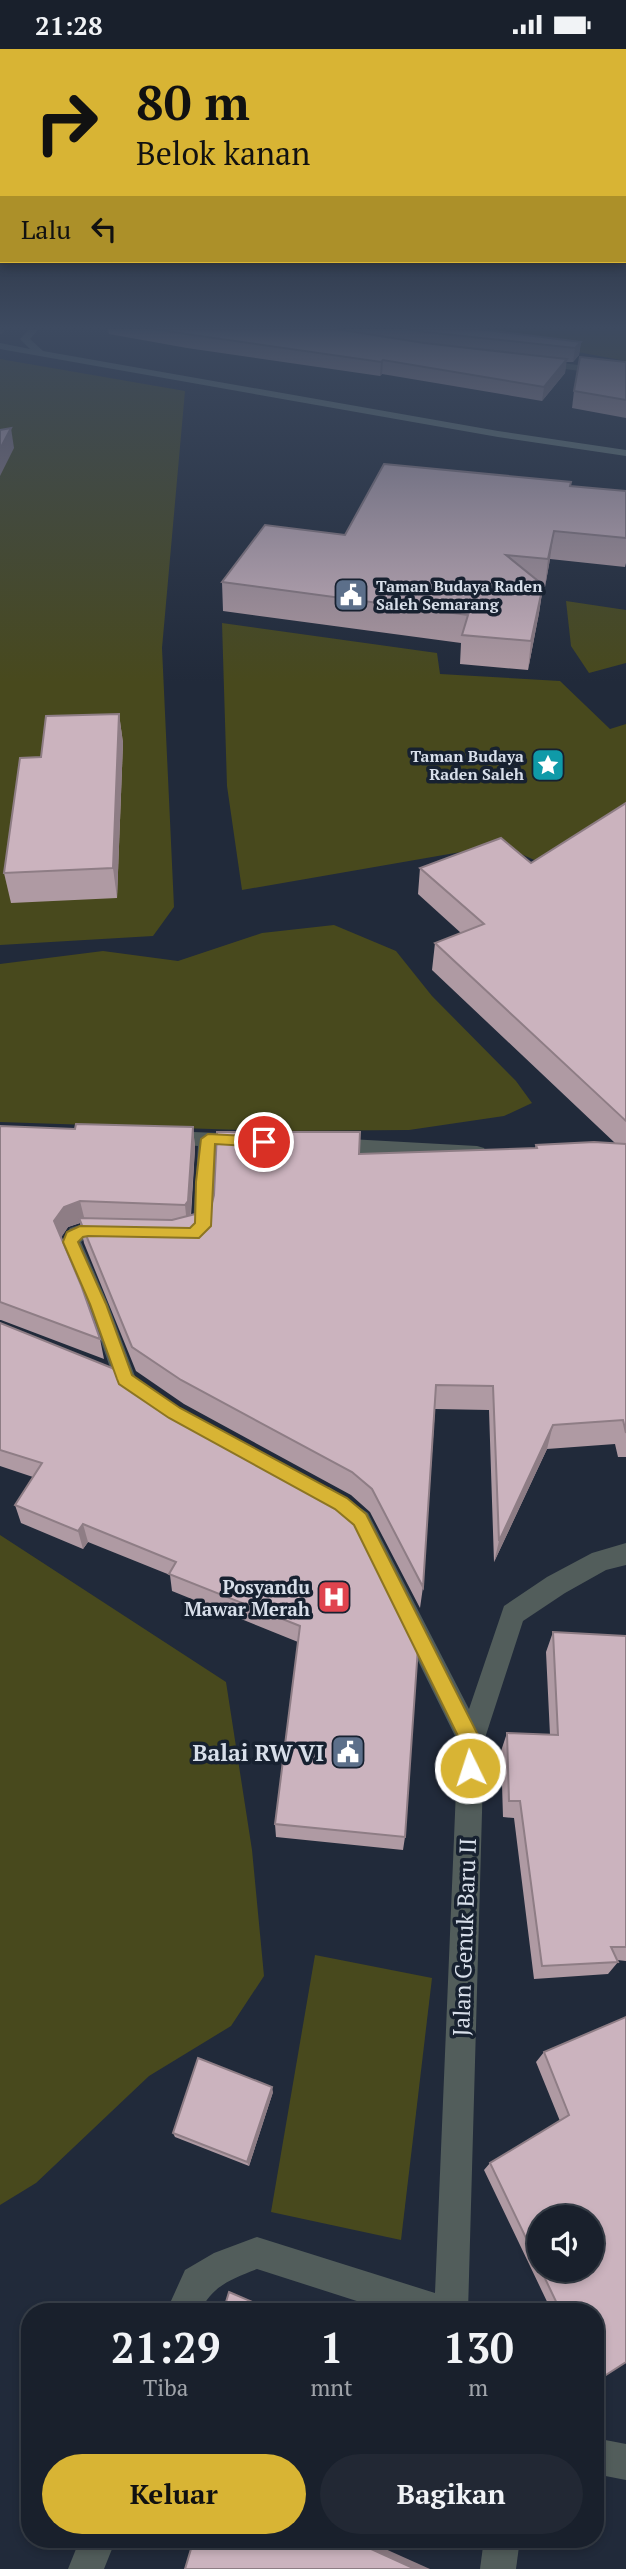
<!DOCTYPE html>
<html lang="id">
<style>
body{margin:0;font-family:"PT Serif",serif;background:#222834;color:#f1f3f6;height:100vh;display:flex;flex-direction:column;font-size:26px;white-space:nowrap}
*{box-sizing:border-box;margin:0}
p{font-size:23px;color:#9fa3a9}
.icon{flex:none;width:38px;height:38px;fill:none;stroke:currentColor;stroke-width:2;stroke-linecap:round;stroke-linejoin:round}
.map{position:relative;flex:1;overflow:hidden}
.sheet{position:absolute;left:21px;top:2254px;width:583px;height:245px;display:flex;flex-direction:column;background:#19202c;border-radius:28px;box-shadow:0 4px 10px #0003,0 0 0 2px #373e48}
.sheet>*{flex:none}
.hud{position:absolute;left:0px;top:0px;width:626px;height:214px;box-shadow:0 4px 10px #0003,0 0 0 2px #373e48;background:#d8b434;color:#111;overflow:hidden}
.controls{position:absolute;left:527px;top:2156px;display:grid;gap:14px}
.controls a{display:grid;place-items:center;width:77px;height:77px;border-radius:50%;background:#19202c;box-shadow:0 4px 10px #0003,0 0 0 2px #373e48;font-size:35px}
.pin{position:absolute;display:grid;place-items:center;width:60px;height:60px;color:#fff;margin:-30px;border:4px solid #fff;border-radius:50%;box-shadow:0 2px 7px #0007}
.me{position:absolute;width:77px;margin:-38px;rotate:356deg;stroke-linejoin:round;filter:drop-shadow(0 0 5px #0008)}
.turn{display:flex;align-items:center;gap:24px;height:147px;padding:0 21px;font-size:32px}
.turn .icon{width:91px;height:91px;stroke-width:2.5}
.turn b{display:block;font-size:49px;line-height:60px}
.then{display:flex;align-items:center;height:66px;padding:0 21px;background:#0003;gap:14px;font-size:26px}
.eta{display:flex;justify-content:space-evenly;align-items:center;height:119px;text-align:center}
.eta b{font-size:42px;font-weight:600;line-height:49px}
.button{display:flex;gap:14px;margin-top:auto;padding:14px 21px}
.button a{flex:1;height:80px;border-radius:42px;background:#d8b434;color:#111;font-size:28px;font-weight:600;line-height:80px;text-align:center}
.button a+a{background:#222834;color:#f1f3f6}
.status{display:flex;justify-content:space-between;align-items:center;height:49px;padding:0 35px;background:#19202c;direction:ltr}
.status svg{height:19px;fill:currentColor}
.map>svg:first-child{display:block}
.green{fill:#48491d}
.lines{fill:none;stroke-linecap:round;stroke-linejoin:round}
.street{fill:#525d5b;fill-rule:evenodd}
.secondary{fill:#677977;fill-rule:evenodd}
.wall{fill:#af9aa3;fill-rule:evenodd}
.shaded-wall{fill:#8e7d85}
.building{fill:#cbb3be;stroke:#8e7d85;stroke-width:2}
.route{fill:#d8b434;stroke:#8c7522;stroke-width:2}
.labels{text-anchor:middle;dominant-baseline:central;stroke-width:7;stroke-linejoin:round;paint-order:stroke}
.far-poi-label{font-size:16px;font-weight:bold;fill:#d8dfea;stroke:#172130;text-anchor:start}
.poi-label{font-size:19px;font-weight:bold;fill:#d8dfea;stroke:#172130;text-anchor:end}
.near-poi-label{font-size:23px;font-weight:bold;fill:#d8dfea;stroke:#172130;text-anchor:end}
.near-street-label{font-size:23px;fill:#d8dfea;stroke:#172130}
</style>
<div class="status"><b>21:28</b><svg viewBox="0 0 49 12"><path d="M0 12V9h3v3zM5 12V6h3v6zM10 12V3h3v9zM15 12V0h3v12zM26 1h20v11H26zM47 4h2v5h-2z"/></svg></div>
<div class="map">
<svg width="626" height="2520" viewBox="0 0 626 2520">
<rect width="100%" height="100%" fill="#212a3a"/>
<g class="green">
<polygon points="455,280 626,280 626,312"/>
<polygon points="0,310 185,342 162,599 174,858 153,887 0,896"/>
<polygon points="566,552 626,561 626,614 589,624 571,597"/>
<polygon points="222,574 437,604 440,625 560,632 610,680 626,675 626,757 577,830 501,796 242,841 227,737"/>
<polygon points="334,876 396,902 432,947 516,1032 532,1054 504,1067 409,1081 271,1082 0,1073 0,915 103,902 178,912 262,884"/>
<polygon points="0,1486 226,1633 252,1801 264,1927 231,1977 149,2027 36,2134 0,2156"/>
<polygon points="315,1906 432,1929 401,2191 271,2163"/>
</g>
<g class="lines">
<g class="street">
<polygon points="0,280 6,280 0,286"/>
<polygon points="538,311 626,322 626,328 535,316 533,314"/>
<polygon points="167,1082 246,1085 253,1087 255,1092 253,1097 217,1098 213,1177 210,1182 192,1193 185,1190 182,1185 193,1174 198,1097 160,1094 158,1089 160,1084"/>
<polygon points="331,1089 477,1097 484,1099 487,1104 484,1109 477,1111 331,1103 324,1101 322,1096 324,1091"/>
<polygon points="86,1174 115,1178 118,1183 115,1188 86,1189 81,1193 108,1255 136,1330 133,1336 125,1339 117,1336 114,1330 88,1255 61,1193 70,1179"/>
<path d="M329,1438L368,1464L469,1660L504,1557L547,1528L592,1504L626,1494V1516L606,1521L565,1544L523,1572L484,1692L468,2263H391L257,2220C231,2230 212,2237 200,2263H166L185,2221L214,2204L257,2188L435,2244L458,1693L352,1478L321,1455L317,1448L321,1441Z"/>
<polygon points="595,2389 626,2395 626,2431 595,2425"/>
<polygon points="80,2490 116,2490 104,2520 68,2520"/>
<polygon points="484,2490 520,2490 516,2520 480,2520"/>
</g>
<polygon class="secondary" points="30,280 39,280 30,290 43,302 498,382 626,401 626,407 498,388 0,300 0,294 30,300 20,290"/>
</g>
<g class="wall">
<polygon points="108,280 478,280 581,293 579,306 573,313 566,313 565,324 542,352 382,325 380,327 187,299 109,285"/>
<polygon points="626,313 626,369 572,359 574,342"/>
<polygon points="570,437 626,442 626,514 625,518 550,510 545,538 543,538 539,564 528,621 460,615 461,594 223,562 222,533 345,486"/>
<polygon points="119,665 123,694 117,849 11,854 4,824"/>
<polygon points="626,754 626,1408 618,1408 615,1395 547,1400 494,1513 489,1361 435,1360 423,1538 420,1559 370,1463 351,1446 184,1355 136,1322 84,1194 80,1174 68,1178 61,1188 100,1290 104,1310 1,1271 0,1271 0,1077 75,1080 193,1078 195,1099 191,1167 203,1163 359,1105 535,1099 536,1096 615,1094 432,921 435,894 461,884 418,845 420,819 531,814"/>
<polygon points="0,1274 162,1354 332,1446 405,1788 403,1801 276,1788 275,1775 298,1593 172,1542 170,1526 88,1493 83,1500 21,1474 15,1456 33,1428 0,1417"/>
<polygon points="553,1583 626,1587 626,1912 617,1911 618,1913 608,1925 534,1930 514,1769 503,1768 501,1702 507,1684 550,1686 546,1603"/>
<path d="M626,1968L595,2263H552L484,2121L490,2114L560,2072L536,2013L544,2003ZM539,2168L592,2221H539Z"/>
<polygon points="273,2043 249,2117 175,2088 173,2084"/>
</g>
<g class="shaded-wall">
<polygon points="581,293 579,306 573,313 575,299"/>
<polygon points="567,310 565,324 542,352 544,338"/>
<polygon points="383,311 382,325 380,327 381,313"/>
<polygon points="11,379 14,399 0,427 0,400"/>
<polygon points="554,482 550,510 545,538 548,510"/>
<polygon points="543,536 539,564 528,621 531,592"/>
<polygon points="119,665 123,694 117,849 113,819"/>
<polygon points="193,1078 195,1099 190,1173 187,1176 185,1156"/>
<polygon points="80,1152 85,1172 79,1169 80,1174 68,1178 59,1192 54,1172 64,1158"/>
<polygon points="553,1376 547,1400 494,1513 499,1492"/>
<polygon points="83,1475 88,1493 83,1500 78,1482"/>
<polygon points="272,2038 273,2043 249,2117 247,2113"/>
<polygon points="349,2490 363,2490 430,2520 415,2520"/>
</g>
<g class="building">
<polygon points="154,280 336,280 424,294 567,310 544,338 383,311 381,313 186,285"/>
<polygon points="408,280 478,280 581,293 575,299 425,283"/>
<polygon points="580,308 626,313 626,351 574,342"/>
<polygon points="11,379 0,400 0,381"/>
<polygon points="384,415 571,433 570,437 626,442 626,489 554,482 548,510 506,506 543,536 531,592 462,586 468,566 222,533 265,476 345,486"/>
<polygon points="119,665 113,819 4,824 20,709 41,708 46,667"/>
<polygon points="626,754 626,1072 435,894 484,875 420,819 501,789 531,814"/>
<polygon points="76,1075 193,1078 188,1152 185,1156 80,1152 64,1158 54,1172 81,1236 100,1290 0,1253 0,1077 75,1080"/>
<polygon points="217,1083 360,1083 359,1105 537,1099 536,1096 594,1093 626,1095 626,1384 623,1371 553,1376 499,1492 493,1337 436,1336 423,1538 372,1440 352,1423 181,1331 132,1298 79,1169 172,1171 203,1163 212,1154 214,1146"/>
<polygon points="0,1274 112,1319 162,1354 332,1446 351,1462 418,1598 405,1788 275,1775 300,1577 169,1525 176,1513 83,1475 78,1482 15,1456 42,1414 0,1401"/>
<polygon points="553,1583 626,1587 626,1898 611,1898 618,1913 542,1917 520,1752 509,1752 507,1684 558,1686"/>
<polygon points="626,1968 626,2313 595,2333 595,2263 561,2263 541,2221 592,2221 592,2168 539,2168 539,2216 490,2114 569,2066 544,2003"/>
<polygon points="198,2009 272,2038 247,2113 173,2084"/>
<polygon points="229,2243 276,2263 223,2263"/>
<polygon points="194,2490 349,2490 415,2520 185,2520"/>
</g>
<linearGradient id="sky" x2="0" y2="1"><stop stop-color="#121720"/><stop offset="0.44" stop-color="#3d4a60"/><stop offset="1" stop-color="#3d4a60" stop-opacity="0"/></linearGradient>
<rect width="626" height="633" fill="url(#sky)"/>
<polygon class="route" points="208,1085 264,1088 271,1093 264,1098 215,1095 211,1177 199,1189 88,1187 83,1188 78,1193 106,1255 132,1326 180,1359 347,1449 366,1465 481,1692 480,1719 477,1726 470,1729 463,1726 460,1719 461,1693 354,1476 335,1460 169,1369 119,1335 117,1330 90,1255 63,1193 67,1183 80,1177 190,1179 195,1174 196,1133 201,1090"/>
<defs>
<symbol id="civic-square" viewBox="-11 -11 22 22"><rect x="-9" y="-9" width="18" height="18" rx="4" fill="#5c6f8a" stroke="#172130"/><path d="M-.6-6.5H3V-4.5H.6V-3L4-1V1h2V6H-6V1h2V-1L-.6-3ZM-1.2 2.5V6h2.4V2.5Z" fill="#fff"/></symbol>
<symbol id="sight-square" viewBox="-11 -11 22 22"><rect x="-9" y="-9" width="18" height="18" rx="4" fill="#0f9aa8" stroke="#172130"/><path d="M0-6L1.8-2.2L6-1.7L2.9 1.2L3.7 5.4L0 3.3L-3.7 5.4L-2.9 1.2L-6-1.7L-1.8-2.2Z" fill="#fff"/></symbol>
<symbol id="hospital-square" viewBox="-11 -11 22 22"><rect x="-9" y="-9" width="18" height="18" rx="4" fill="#e0444e" stroke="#172130"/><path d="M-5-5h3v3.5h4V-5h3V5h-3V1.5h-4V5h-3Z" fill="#fff"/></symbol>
</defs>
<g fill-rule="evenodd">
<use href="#civic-square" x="332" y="527" width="38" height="38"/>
<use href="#sight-square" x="529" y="697" width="38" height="38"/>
<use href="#hospital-square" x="315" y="1529" width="38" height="38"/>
<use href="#civic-square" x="329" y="1684" width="38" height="38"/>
</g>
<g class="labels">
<g class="far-poi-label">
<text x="376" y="537">Taman Budaya Raden<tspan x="376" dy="18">Saleh Semarang</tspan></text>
<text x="524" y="707" text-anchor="end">Taman Budaya<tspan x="524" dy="18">Raden Saleh</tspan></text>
</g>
<g class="poi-label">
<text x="310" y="1537">Posyandu<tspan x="310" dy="22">Mawar Merah</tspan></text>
</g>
<g class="near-poi-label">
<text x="324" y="1703">Balai RW VI</text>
</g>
<g class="near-street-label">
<text transform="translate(464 1888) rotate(-88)">Jalan Genuk Baru II</text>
</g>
</g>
</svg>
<div class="controls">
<a><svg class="icon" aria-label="sound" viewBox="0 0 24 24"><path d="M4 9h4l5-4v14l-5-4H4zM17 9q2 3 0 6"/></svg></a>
</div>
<div class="pin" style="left:264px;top:1093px;background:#d93025"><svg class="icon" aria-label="arrive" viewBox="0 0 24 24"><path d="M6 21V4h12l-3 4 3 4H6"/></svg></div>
<svg class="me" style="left:470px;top:1719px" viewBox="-20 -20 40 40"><circle r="17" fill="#d8b434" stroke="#fff" stroke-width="3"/><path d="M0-11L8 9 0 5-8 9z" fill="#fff"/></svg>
<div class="hud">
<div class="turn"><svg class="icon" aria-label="right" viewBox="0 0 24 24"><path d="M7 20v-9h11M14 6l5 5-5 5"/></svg><div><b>80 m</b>Belok kanan</div></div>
<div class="then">Lalu<svg class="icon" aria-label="left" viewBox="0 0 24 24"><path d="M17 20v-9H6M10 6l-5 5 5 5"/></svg></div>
</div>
<section class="sheet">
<div class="eta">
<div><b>21:29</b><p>Tiba</p></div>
<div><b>1</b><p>mnt</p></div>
<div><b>130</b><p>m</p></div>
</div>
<div class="button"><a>Keluar</a><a>Bagikan</a></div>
</section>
</div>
